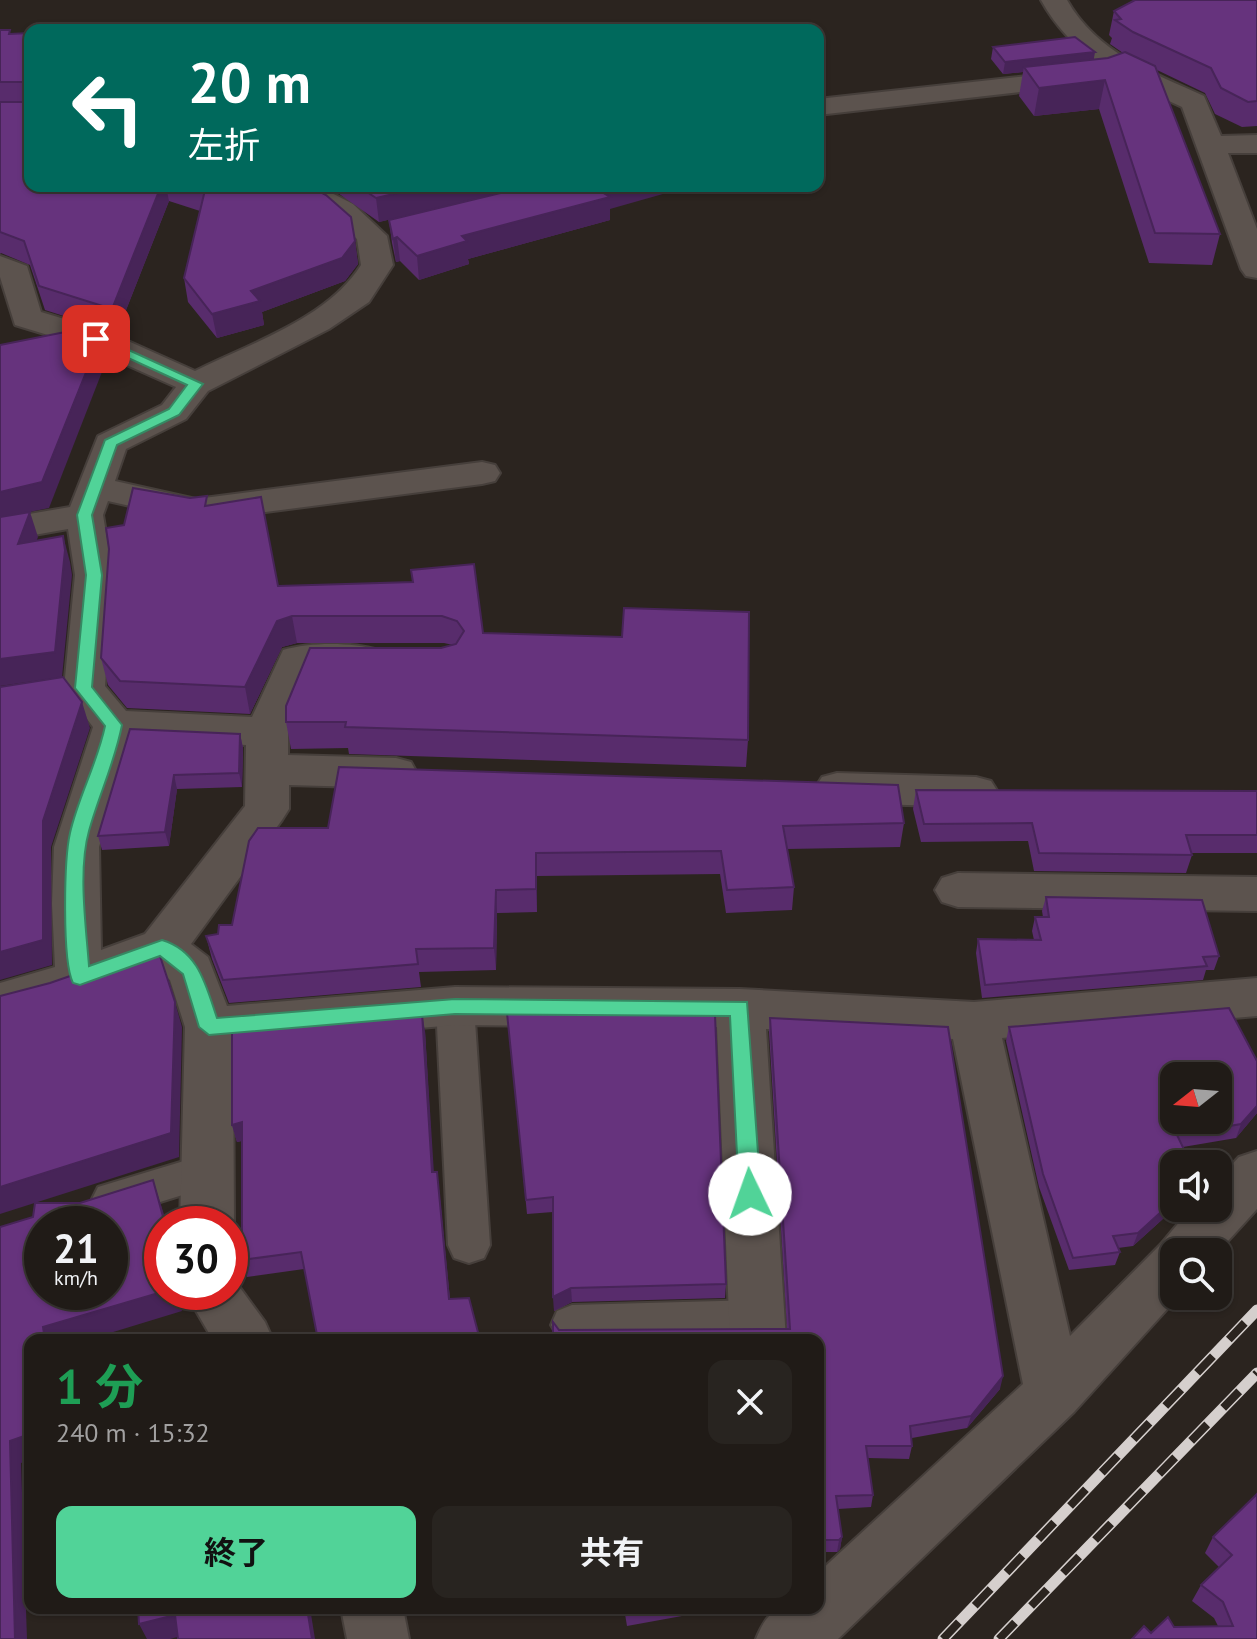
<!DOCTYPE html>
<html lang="ja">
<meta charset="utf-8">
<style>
body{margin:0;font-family:"PT Sans","Noto Sans JP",sans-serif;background:#282420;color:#f1f3f6;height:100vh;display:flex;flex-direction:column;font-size:30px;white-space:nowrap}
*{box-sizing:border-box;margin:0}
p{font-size:26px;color:#a2a1a1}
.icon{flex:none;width:44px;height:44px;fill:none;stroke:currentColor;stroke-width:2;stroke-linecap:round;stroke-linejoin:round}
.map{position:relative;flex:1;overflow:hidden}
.details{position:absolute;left:24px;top:1334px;width:800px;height:280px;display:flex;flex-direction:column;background:#201b17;border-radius:16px;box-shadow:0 2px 6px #0004,0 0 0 2px #3d3936}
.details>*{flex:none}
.banner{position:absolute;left:24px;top:24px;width:800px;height:168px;border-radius:16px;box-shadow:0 2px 6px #0004,0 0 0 2px #3d3936;background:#00695c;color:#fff;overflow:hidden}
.needle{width:52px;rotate:253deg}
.tools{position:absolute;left:1160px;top:1062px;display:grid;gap:16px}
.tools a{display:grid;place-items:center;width:72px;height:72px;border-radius:16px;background:#201b17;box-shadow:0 2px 6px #0004,0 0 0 2px #3d3936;font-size:40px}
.speed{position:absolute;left:24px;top:1206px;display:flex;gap:16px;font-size:40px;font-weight:700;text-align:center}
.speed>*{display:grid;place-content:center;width:104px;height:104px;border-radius:50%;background:#201b17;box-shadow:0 2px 6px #0004,0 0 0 2px #3d3936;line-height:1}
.speed small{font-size:20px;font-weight:400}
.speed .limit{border:12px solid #d22;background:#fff;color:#111}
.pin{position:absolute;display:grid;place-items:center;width:68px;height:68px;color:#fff;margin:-34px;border-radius:16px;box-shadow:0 4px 12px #0006}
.me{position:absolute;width:88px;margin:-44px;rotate:357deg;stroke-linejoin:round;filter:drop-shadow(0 0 6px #0008)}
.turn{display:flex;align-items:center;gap:28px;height:168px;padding:0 32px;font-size:36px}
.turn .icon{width:104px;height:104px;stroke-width:2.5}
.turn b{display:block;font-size:56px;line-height:68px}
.round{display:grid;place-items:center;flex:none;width:84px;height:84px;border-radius:16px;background:#282420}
.head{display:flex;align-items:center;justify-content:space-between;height:136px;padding:0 32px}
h1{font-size:48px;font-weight:700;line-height:60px;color:#1e9e55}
.cta{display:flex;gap:16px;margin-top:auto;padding:16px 32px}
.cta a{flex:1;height:92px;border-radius:16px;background:#51d398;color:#111;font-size:32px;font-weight:700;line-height:92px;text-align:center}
.cta a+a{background:#282420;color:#f1f3f6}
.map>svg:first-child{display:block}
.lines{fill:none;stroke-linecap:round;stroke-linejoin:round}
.lane-casing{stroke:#463f3b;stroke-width:4}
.street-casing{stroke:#463f3b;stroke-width:4}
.lane{fill:#5c534e;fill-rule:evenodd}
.street{fill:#5c534e;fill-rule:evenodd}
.rail-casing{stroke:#d5cfcd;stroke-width:11}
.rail{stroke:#2b241f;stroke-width:8;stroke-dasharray:23;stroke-linecap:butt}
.wall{fill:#582c6c}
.shaded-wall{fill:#472458}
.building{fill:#66337d;stroke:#472458;stroke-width:2;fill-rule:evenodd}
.route{fill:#51d398;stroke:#358963;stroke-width:2}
</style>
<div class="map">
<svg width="1257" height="1639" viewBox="0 0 1257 1639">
<rect width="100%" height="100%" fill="#2b241f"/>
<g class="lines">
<defs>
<g id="lane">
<polygon points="455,991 468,996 474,1006 490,1245 484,1258 469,1263 454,1258 448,1245 436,1006 442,996"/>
<polygon points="207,1154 221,1159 227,1171 221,1183 112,1217 98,1211 92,1199 98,1187"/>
<polygon points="757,1300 772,1305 778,1319 772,1333 757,1338 560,1340 551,1325 557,1311 572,1305"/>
</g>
<g id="street">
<path d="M1041,0H1067C1096,52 1151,72 1204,96L1221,136L1257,135V153H1228L1257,229V278L1246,276L1241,269L1182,107C1124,80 1073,58 1041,0Z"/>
<polygon points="1082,70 1092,72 1095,78 1092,84 818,115 818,99"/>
<path d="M281,186H318L353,204L387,236L393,265L369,302L329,329L208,391L186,419L126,449L115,481L196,499L482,462L495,465L500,473L495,481L482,484L196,521L108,501L103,515L113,575L105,686L126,711L252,717L283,650C311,642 351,642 379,650L385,659L379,668L365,672H312L288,732V755L396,758L411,762L417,773L411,784L396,788L289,785V809L282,820L191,944L208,957L227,1006L455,987L740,989L974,1002L1257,978V1016L1002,1038L1070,1336L1161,1244L1191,1208H1218V1179L1239,1157L1257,1151V1209L1218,1252H1174V1296H1179L1074,1412L838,1639H756C771,1602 782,1608 818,1608V1573L1023,1384L953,1039L766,1029L786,1340H730L717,1027L455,1025L233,1044L234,1224L230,1232V1224H180L185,1027L170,980L156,968L58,1005L0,1021V983L55,967L52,904L54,847L93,727L64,688L75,575L68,529L0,541V519L70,507L98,436L162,405L176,387L84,346L15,325L0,277V256L27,266L41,312L108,332L195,371C251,343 327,319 361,265L357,239L331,216L286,192ZM131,740L246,745L245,806L145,934L101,950L99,847Z"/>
<polygon points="837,773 976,777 991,781 998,792 991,803 976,807 837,803 822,799 815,788 822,777"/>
<polygon points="958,873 1257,877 1257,911 958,907 942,902 935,890 942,878"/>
<polygon points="230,1274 265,1322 273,1340 213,1340 185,1292 230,1292"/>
<polygon points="341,1608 403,1608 409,1639 347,1639"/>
</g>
</defs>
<use href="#lane" class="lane-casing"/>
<use href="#street" class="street-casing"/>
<use href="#lane" class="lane"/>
<use href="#street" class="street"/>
<defs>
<g id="rail">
<polyline points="943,1639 1257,1310"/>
<polyline points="999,1639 1257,1373"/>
</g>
</defs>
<use href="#rail" class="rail-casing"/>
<use href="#rail" class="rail"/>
</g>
<g class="wall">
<polygon points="1257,0 1257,126 1242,127 1215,114 1205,93 1157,70 1220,234 1212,265 1149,263 1099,109 1034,116 1019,96 1023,72 1003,74 991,59 993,47 1093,60 1108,58 1123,53 1110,44 1112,38 1109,35 1114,11"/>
<polygon points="0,30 11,34 30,33 30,186 309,186 355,241 358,264 345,281 262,312 264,325 217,338 188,302 184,278 200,211 169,201 117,333 45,310 30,265 1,253 0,254"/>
<polygon points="316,186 529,186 379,222 335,191"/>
<polygon points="610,209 610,220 468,259 469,264 419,280 400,261 396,262 392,243 389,220"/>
<polygon points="209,505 278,586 412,582 483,633 748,740 746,767 349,754 348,748 291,749 286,722 441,648 453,645 444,643 297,643 282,647 250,714 127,708 108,685 101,658 124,525"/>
<polygon points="130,729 240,734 243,748 242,787 177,789 169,846 102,850 98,836"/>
<polygon points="916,790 1257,791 1257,853 1191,853 1192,855 1186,873 1034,871 1028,841 921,842 913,809"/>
<polygon points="904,823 900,847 787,849 794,887 792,910 726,913 720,874 537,876 537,912 497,913 496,970 419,972 421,987 229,1003 212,959 206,936 218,934 232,925 328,828"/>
<polygon points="1046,897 1219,956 1214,970 1206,970 1203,980 982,998 976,953 978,939 1034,940 1032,931 1035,917 1043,917 1042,911"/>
<polygon points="507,1013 726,1284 725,1298 572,1302 554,1311 553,1212 527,1214"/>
<polygon points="770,1018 1000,1389 967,1428 912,1438 912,1446 909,1459 868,1458 873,1495 871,1507 838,1509 842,1537 840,1549 837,1552 818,1552 818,1340 559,1330 787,1329 769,1032"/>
<polygon points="1009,1027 1257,1061 1257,1113 1236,1138 1183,1147 1175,1208 1133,1246 1118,1248 1120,1252 1115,1265 1069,1270 1039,1187 1006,1041"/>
<polygon points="425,1031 433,1172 437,1172 439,1189 450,1299 304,1269 247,1277 242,1260 242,1141 237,1142 232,1125"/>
<polygon points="1257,1494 1257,1639 1151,1633 1174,1627 1218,1626 1214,1618 1192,1601 1201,1585 1219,1567 1205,1553 1213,1537"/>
<polygon points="624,1608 693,1608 693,1614 627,1626"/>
</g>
<g class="shaded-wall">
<polygon points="1095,52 1093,64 1024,67 1023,72 1003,74 1005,62"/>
<polygon points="1105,80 1099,109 1034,116 1039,88"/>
<polygon points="161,186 166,186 169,201 117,333 112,309"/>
<polygon points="429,186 529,186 379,222 376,198"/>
<polygon points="607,186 691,186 610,209 610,220 468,259 469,264 419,280 417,256 462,236"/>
<polygon points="397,237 400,261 396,262 393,239"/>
<polygon points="355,241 358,264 345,281 262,312 264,325 217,338 212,314 251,291"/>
<polygon points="101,335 107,359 49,508 0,518 0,492"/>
<polygon points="30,512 38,537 25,569 18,544"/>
<polygon points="63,536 70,562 72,575 62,677 0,686 0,659"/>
<polygon points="292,616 297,643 282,647 250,714 245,687 277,621"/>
<polygon points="82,702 90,728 51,847 52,965 0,980 0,952"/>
<polygon points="240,734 243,748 242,787 239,773"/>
<polygon points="174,775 177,789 169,846 165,832"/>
<polygon points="536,853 537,876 537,912 536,889"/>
<polygon points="496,890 497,913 496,970 494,948"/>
<polygon points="175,1002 182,1027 179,1157 0,1214 0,1187"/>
<polygon points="422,1013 425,1031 435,1190 432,1172"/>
<polygon points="1257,1106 1257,1113 1236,1138 1241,1124"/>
<polygon points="242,1122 247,1139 237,1142 232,1125"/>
<polygon points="153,1180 161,1205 167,1224 165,1224"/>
<polygon points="1174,1200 1175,1208 1133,1246 1138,1233"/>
<polygon points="571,1288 572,1302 554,1311 553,1297"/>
<polygon points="162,1292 178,1292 182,1311 87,1340 45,1340 43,1327"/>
<polygon points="1003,1376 1000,1389 967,1428 971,1416"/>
<polygon points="30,1434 30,1460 21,1463 27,1639 15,1639 10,1441"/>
<polygon points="842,1537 840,1549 837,1552 839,1540"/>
<polygon points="307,1608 310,1608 311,1614 315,1639 312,1639"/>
<polygon points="175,1615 185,1635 170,1639 147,1639 139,1624"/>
</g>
<g class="building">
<polygon points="1135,0 1257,0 1257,101 1248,102 1221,88 1211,68 1133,32 1115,20 1121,19 1114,11"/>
<polygon points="131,28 130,30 97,30"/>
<polygon points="0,30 10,30 9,34 30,33 30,186 161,186 112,309 39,286 24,241 0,232 0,102 27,102 27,82 0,82"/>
<polygon points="1075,37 1095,52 1005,62 993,47"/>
<polygon points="1125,52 1155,66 1220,234 1155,233 1105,80 1039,88 1024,67 1108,58"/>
<polygon points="190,186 309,186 326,195 351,217 355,241 342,258 251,291 260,301 212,314 184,278 205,190"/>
<polygon points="358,186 429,186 376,198"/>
<polygon points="530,186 607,186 597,189 610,197 462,236 467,241 417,256 397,237 393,239 389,220"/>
<polygon points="85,328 101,335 42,482 0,492 0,345"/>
<polygon points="133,488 190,498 207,496 205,506 261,497 278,586 413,582 411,570 474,564 483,633 622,637 624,608 749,612 748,740 345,727 346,722 286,722 286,706 310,648 441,648 456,644 464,631 457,621 442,616 292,616 277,621 245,687 120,681 101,658 109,549 106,528 124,525"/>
<polygon points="30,512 18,544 63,536 65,550 55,652 0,659 0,517"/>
<polygon points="63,677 82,702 43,821 43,940 0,952 0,687"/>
<polygon points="130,729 240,734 239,773 174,775 165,832 98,836"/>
<polygon points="339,767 898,785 904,823 783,826 794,887 727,890 721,851 536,853 536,889 496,890 494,948 416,949 418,964 223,980 206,936 218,934 219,925 232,925 249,841 258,828 328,828"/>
<polygon points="916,790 1257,791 1257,835 1186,835 1192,855 1039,853 1032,823 924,824"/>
<polygon points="1046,897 1202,900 1219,956 1203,957 1207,966 985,985 978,939 1041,940 1035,917 1049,917"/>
<polygon points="151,948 160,956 175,1002 171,1133 0,1187 0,996 50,983"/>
<path d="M1229,1008L1257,1061V1106L1241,1124L1177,1135L1191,1164H1174V1200L1138,1233L1113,1236L1120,1252L1073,1258L1043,1174L1009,1027ZM1174,1076H1218V1120H1174Z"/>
<polygon points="422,1013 432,1172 437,1172 449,1299 469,1298 480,1340 318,1340 301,1252 242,1260 242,1122 232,1125 232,1029"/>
<polygon points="507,1013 715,1015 726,1284 571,1288 553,1297 553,1197 526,1200"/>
<polygon points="770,1018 948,1027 1003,1376 971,1416 910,1426 912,1446 866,1446 873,1495 836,1496 842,1537 839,1540 818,1540 818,1340 553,1340 553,1322 559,1330 790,1329"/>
<path d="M153,1180L165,1224H162V1292L43,1327L45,1340H30V1434L10,1441L15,1639H0V1227L33,1217L35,1203H80ZM42,1224H110V1292H42Z"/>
<polygon points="1257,1494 1257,1639 1132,1639 1144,1626 1151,1633 1168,1617 1174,1627 1233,1626 1223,1602 1201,1585 1232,1555 1213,1537"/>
<polygon points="138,1608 239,1608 239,1611 251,1608 307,1608 312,1639 178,1639 175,1615 139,1624"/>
<polygon points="626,1608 663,1608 627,1615"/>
</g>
<path class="route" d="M96,335L203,384L179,415L117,445L92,515L102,575L92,687L122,725C115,762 99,795 89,831C78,870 86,926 89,966L162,940C199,951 206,986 217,1018L455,999L747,1002L761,1194L758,1201H743L739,1194L730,1016L455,1014L209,1035L199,1027L183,974L160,956L80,985L73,983C62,962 64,859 70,833C78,797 97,764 105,726L75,688L86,575L77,515L105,440L169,409L187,385L91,341L89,339Z"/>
</svg>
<div class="tools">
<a><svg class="needle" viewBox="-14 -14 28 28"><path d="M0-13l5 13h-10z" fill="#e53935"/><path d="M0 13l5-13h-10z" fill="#a2a1a1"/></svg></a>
<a><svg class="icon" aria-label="sound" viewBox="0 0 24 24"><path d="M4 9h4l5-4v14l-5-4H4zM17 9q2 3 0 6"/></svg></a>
<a><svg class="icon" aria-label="search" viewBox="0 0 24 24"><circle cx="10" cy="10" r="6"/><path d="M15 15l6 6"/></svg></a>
</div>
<div class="speed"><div>21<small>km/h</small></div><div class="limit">30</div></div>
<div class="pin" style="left:96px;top:339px;background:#d93025"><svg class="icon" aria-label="arrive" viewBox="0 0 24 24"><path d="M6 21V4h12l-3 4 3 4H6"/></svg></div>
<svg class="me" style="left:750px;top:1194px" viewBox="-20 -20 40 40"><circle r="19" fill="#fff"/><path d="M0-13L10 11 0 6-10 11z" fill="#51d398"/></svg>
<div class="banner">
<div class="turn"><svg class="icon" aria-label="left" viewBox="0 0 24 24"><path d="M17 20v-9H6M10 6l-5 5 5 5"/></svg><div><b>20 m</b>左折</div></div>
</div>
<section class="details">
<div class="head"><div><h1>1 分</h1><p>240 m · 15:32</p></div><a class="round"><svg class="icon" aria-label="close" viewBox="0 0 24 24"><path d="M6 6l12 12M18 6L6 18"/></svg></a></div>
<div class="cta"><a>終了</a><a>共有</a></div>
</section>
</div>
